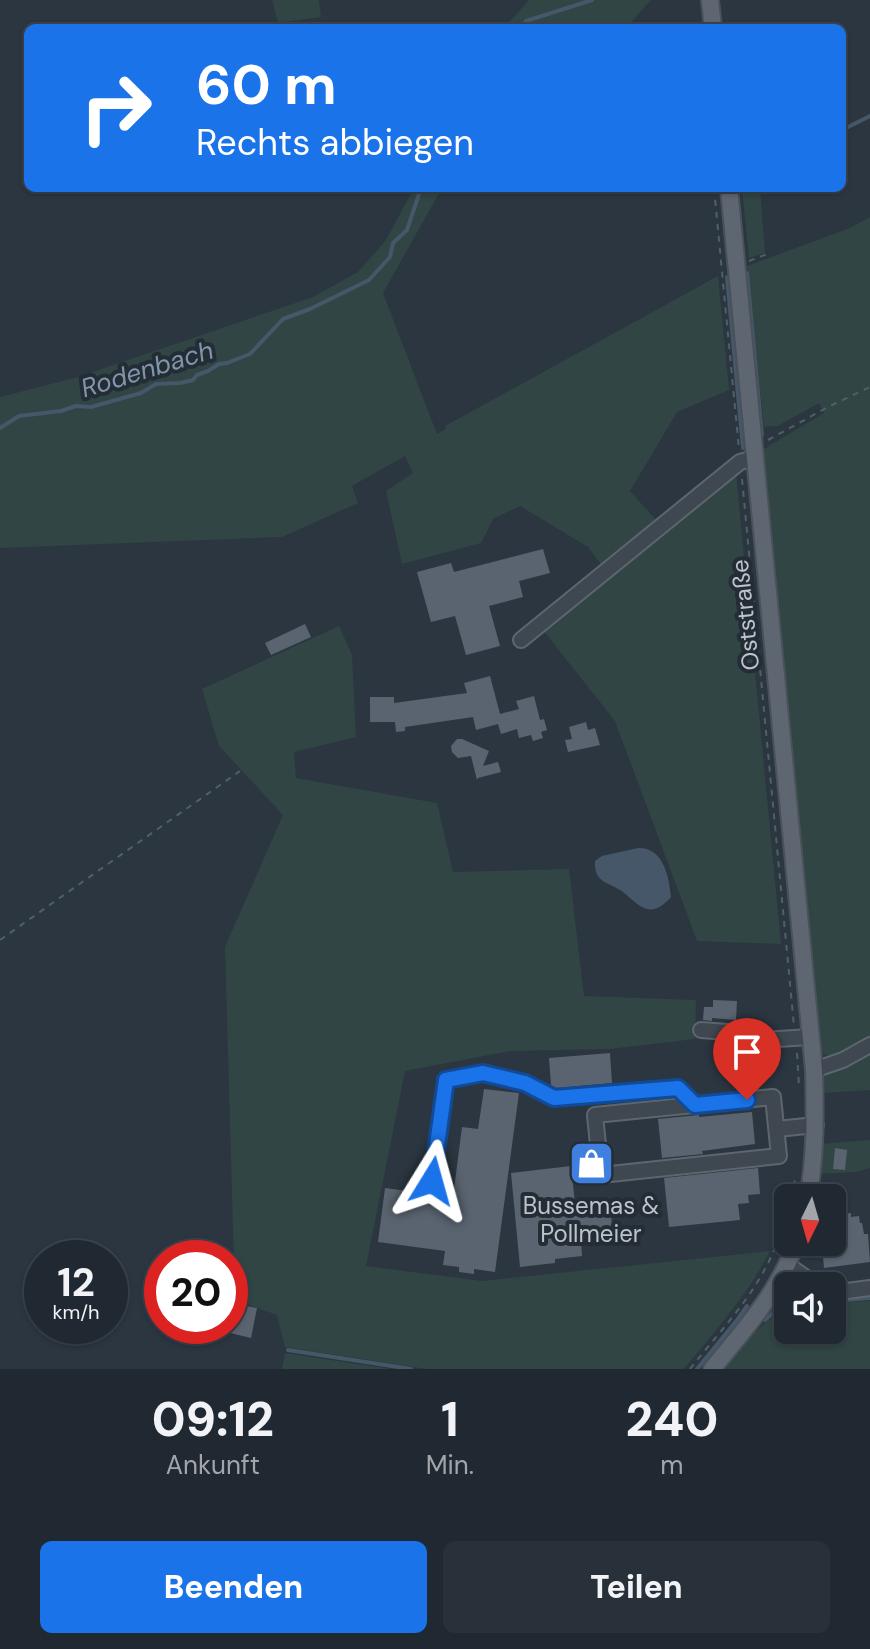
<!DOCTYPE html>
<html lang="de">
<meta charset="utf-8">
<style>
body{margin:0;font-family:"DM Sans",sans-serif;background:#283039;color:#f1f3f6;height:100vh;display:flex;flex-direction:column;font-size:30px;white-space:nowrap}
*{box-sizing:border-box;margin:0}
p{font-size:26px;color:#a2a6ab}
.icon{flex:none;width:44px;height:44px;fill:none;stroke:currentColor;stroke-width:2;stroke-linecap:round;stroke-linejoin:round}
.map{position:relative;height:1369px;overflow:hidden}
.sheet{display:flex;flex-direction:column;background:#202831;flex:1}
.sheet>*{flex:none}
.guide{position:absolute;left:24px;top:24px;width:822px;height:168px;border-radius:12px;box-shadow:0 2px 6px #0004,0 0 0 2px #3d444d;background:#1a73e8;color:#fff;overflow:hidden}
.needle{width:52px;rotate:185deg}
.tools{position:absolute;left:774px;top:1184px;display:grid;gap:16px}
.tools a{display:grid;place-items:center;width:72px;height:72px;border-radius:12px;background:#202831;box-shadow:0 2px 6px #0004,0 0 0 2px #3d444d;font-size:40px}
.speed{position:absolute;left:24px;top:1240px;display:flex;gap:16px;font-size:40px;font-weight:700;text-align:center}
.speed>*{display:grid;place-content:center;width:104px;height:104px;border-radius:50%;background:#202831;box-shadow:0 2px 6px #0004,0 0 0 2px #3d444d;line-height:1}
.speed small{font-size:20px;font-weight:400}
.speed .limit{border:12px solid #d22;background:#fff;color:#111}
.pin{position:absolute;display:grid;place-items:center;width:68px;height:68px;color:#fff;margin:-82px -34px;border-radius:50% 50% 50% 0;rotate:-45deg;box-shadow:0 0 8px #0007}
.pin .icon{rotate:45deg}
.me{position:absolute;width:88px;margin:-44px;rotate:8deg;stroke-linejoin:round;filter:drop-shadow(0 0 6px #0008)}
.turn{display:flex;align-items:center;gap:28px;height:168px;padding:0 40px;font-size:36px}
.turn .icon{width:104px;height:104px;stroke-width:2.5}
.turn b{display:block;font-size:56px;line-height:68px}
.eta{display:flex;justify-content:space-evenly;align-items:center;height:136px;text-align:center}
.eta b{font-size:48px;font-weight:800;line-height:56px}
.button{display:flex;gap:16px;margin-top:auto;padding:16px 40px}
.button a{flex:1;height:92px;border-radius:12px;background:#1a73e8;color:#fff;font-size:32px;font-weight:800;line-height:92px;text-align:center}
.button a+a{background:#283039;color:#f1f3f6}
.map>svg:first-child{display:block}
.green{fill:#304544}
.water{fill:#455769}
.lines{fill:none;stroke-linecap:round;stroke-linejoin:round}
.stream{stroke:#455769;stroke-width:4}
.building{fill:#5a6470}
.minor-casing{stroke:#5d666e;stroke-width:18}
.major-casing{stroke:#49515a;stroke-width:20}
.path{stroke:#4f6163;stroke-width:2;stroke-dasharray:6 6;stroke-linecap:butt}
.minor{stroke:#3f4851;stroke-width:14}
.major{stroke:#5e6771;stroke-width:16}
.route-casing{stroke:#114b97;stroke-width:20}
.route{stroke:#1a73e8;stroke-width:14}
.labels{text-anchor:middle;dominant-baseline:central;stroke-width:8;stroke-linejoin:round;paint-order:stroke}
.street-label{font-size:24px;fill:#bcc3cb;stroke:#242d36}
.poi-label{font-size:24px;fill:#bcc3cb;stroke:#242d36}
.water-label{font-size:26px;font-style:italic;fill:#8195aa;stroke:#242d36}
</style>
<div class="map">
<svg width="870" height="1369" viewBox="0 0 870 1369">
<rect width="100%" height="100%" fill="#2b3641"/>
<g class="green">
<polygon points="272,0 319,0 321,17 278,23"/>
<polygon points="529,0 651,0 626,28 504,28"/>
<polygon points="414,188 442,188 383,293 437,434 446,429 445,426 718,276 729,390 677,412 630,491 658,522 603,567 588,547 520,506 493,519 481,543 402,564 386,491 413,473 405,456 352,486 358,503 282,537 0,548 0,397 78,377 313,297 358,272 386,240"/>
<polygon points="742,188 760,188 765,253 749,258"/>
<polygon points="870,217 870,1037 837,1055 825,1055 820,1050 764,449 824,413 819,403 778,426 764,427 747,266 850,228"/>
<polygon points="736,473 781,944 697,941 615,721 542,629"/>
<path d="M339,626L352,655L356,737L294,752L296,778L437,803L453,872L569,869L584,996L696,1000L695,1039L609,1049L510,1051L405,1071L366,1266L482,1281L770,1251C748,1295 715,1331 684,1369H426L285,1347L277,1315L235,1300L225,947L283,815L219,746L202,689Z"/>
<polygon points="870,1052 870,1090 824,1093 823,1075"/>
<polygon points="870,1140 870,1168 856,1172 819,1174 820,1144"/>
<path d="M870,1301V1369H725C743,1346 759,1321 788,1310V1330H832V1303Z"/>
<polygon points="285,1353 391,1369 282,1369"/>
</g>
<path class="water" d="M638,848C664,847 669,878 671,897C650,920 641,907 623,892C608,881 594,884 595,861L602,856Z"/>
<g class="lines">
<g class="stream">
<polyline points="522,28 526,21 592,0"/>
<polyline points="842,130 870,116"/>
<polyline points="747,273 762,435"/>
<polyline points="727,277 743,448"/>
<polyline points="0,428 19,416 61,411 76,406 91,407 141,393 156,384 180,383 193,380 197,375 208,371 219,364 227,363 250,354 283,319 310,309 369,280 390,257 393,243 407,230 421,188"/>
<polyline points="832,1301 870,1298"/>
<polyline points="765,1320 773,1313 788,1309"/>
<polyline points="288,1350 411,1369"/>
<polyline points="697,1369 738,1319 747,1306"/>
</g>
</g>
<g class="building">
<polygon points="543,549 550,573 519,581 523,597 489,606 500,646 466,655 455,616 431,622 417,572 451,563 454,572"/>
<polygon points="305,624 311,637 271,655 265,643"/>
<polygon points="490,676 500,714 519,709 516,701 534,696 540,720 544,719 547,730 541,732 543,738 533,741 531,735 519,738 517,729 501,734 498,724 476,730 473,717 405,727 405,731 396,732 395,722 370,722 370,697 394,697 394,703 467,693 464,683"/>
<polygon points="586,722 588,730 595,728 600,745 568,752 565,740 572,739 569,727"/>
<polygon points="457,739 462,739 489,751 483,766 498,762 501,772 478,778 477,780 471,756 458,758 452,752 451,746"/>
<polygon points="713,1000 737,1001 736,1020 712,1018 712,1021 703,1020 704,1007 713,1007"/>
<polygon points="722,1042 733,1046 734,1064 724,1064"/>
<polygon points="610,1053 612,1083 556,1088 551,1085 549,1058"/>
<polygon points="484,1089 519,1093 495,1272 474,1269 474,1274 459,1272 459,1267 443,1265 445,1251 378,1242 385,1188 453,1197 462,1127 478,1129"/>
<polygon points="752,1112 755,1144 702,1151 703,1154 662,1158 658,1119 699,1115 699,1117"/>
<polygon points="835,1148 847,1150 845,1170 833,1169"/>
<polygon points="571,1166 576,1213 602,1211 602,1216 611,1215 613,1236 581,1240 582,1256 555,1259 555,1263 520,1267 511,1173"/>
<polygon points="758,1168 760,1194 748,1195 749,1203 738,1204 740,1220 669,1227 664,1178"/>
<polygon points="832,1207 842,1207 843,1214 851,1213 851,1217 859,1216 860,1223 862,1223 864,1234 868,1234 870,1262 824,1268 822,1245 828,1245 827,1242 832,1242"/>
<polygon points="241,1305 257,1308 251,1338 230,1333 230,1313 239,1315"/>
</g>
<g class="lines">
<defs>
<g id="minor">
<polyline points="521,640 740,462 754,458"/>
<polyline points="701,1030 727,1032 747,1041 810,1037"/>
<polyline points="814,1070 843,1060 870,1045"/>
<polygon points="773,1097 779,1156 601,1175 595,1115"/>
<polyline points="777,1129 816,1125"/>
<polyline points="432,1181 446,1080 483,1073 525,1083 554,1098 678,1088 695,1105"/>
<polyline points="788,1265 808,1279 828,1286"/>
<polyline points="777,1286 788,1290"/>
<polyline points="832,1293 870,1288"/>
</g>
<g id="major">
<polyline points="710,0 713,28"/>
<path d="M729,188L814,1070C815,1113 816,1155 808,1198"/>
<path d="M712,1369C744,1330 780,1291 796,1242"/>
</g>
</defs>
<use href="#minor" class="minor-casing"/>
<use href="#major" class="major-casing"/>
<g class="path">
<polyline points="714,188 739,449"/>
<polyline points="749,261 770,253"/>
<polyline points="768,440 828,407 870,387"/>
<polyline points="742,479 794,1026"/>
<polyline points="0,940 240,771"/>
<polyline points="797,1053 799,1086"/>
<polyline points="790,1198 796,1176"/>
<path d="M690,1369C715,1337 745,1306 765,1269C776,1249 782,1227 788,1205"/>
</g>
<use href="#minor" class="minor"/>
<use href="#major" class="major"/>
</g>
<g class="lines">
<defs>
<polyline id="route" points="432,1181 446,1080 483,1073 525,1083 554,1098 678,1088 695,1105 747,1100"/>
</defs>
<use href="#route" class="route-casing"/>
<use href="#route" class="route"/>
</g>
<defs>
<symbol id="shop-square" viewBox="-11 -11 22 22"><rect x="-9" y="-9" width="18" height="18" rx="4" fill="#3f7fe0" stroke="#242d36"/><path d="M-5-2.5h2.3a2.7 3.5 0 0 1 5.4 0H5L5.5 6h-11ZM-1.5-2.5h3a1.5 2.3 0 0 0-3 0Z" fill="#fff"/></symbol>
</defs>
<g fill-rule="evenodd">
<use href="#shop-square" x="566" y="1138" width="51" height="51"/>
</g>
<g class="labels">
<g class="street-label">
<text transform="translate(745 615) rotate(-96)">Oststraße</text>
</g>
<g class="poi-label">
<text x="591" y="1205">Bussemas &amp;<tspan x="591" dy="28">Pollmeier</tspan></text>
</g>
<g class="water-label">
<text transform="translate(147 369) rotate(-17)">Rodenbach</text>
</g>
</g>
</svg>
<div class="tools">
<a><svg class="needle" viewBox="-14 -14 28 28"><path d="M0-13l5 13h-10z" fill="#e53935"/><path d="M0 13l5-13h-10z" fill="#a2a6ab"/></svg></a>
<a><svg class="icon" aria-label="sound" viewBox="0 0 24 24"><path d="M4 9h4l5-4v14l-5-4H4zM17 9q2 3 0 6"/></svg></a>
</div>
<div class="speed"><div>12<small>km/h</small></div><div class="limit">20</div></div>
<div class="pin" style="left:747px;top:1100px;background:#d93025"><svg class="icon" aria-label="arrive" viewBox="0 0 24 24"><path d="M6 21V4h12l-3 4 3 4H6"/></svg></div>
<svg class="me" style="left:432px;top:1181px" viewBox="-20 -20 40 40"><path d="M0-17L14 15 0 8-14 15z" fill="#1a73e8" stroke="#fff" stroke-width="4"/></svg>
<div class="guide">
<div class="turn"><svg class="icon" aria-label="right" viewBox="0 0 24 24"><path d="M7 20v-9h11M14 6l5 5-5 5"/></svg><div><b>60 m</b>Rechts abbiegen</div></div>
</div>
</div>
<section class="sheet">
<div class="eta">
<div><b>09:12</b><p>Ankunft</p></div>
<div><b>1</b><p>Min.</p></div>
<div><b>240</b><p>m</p></div>
</div>
<div class="button"><a>Beenden</a><a>Teilen</a></div>
</section>
